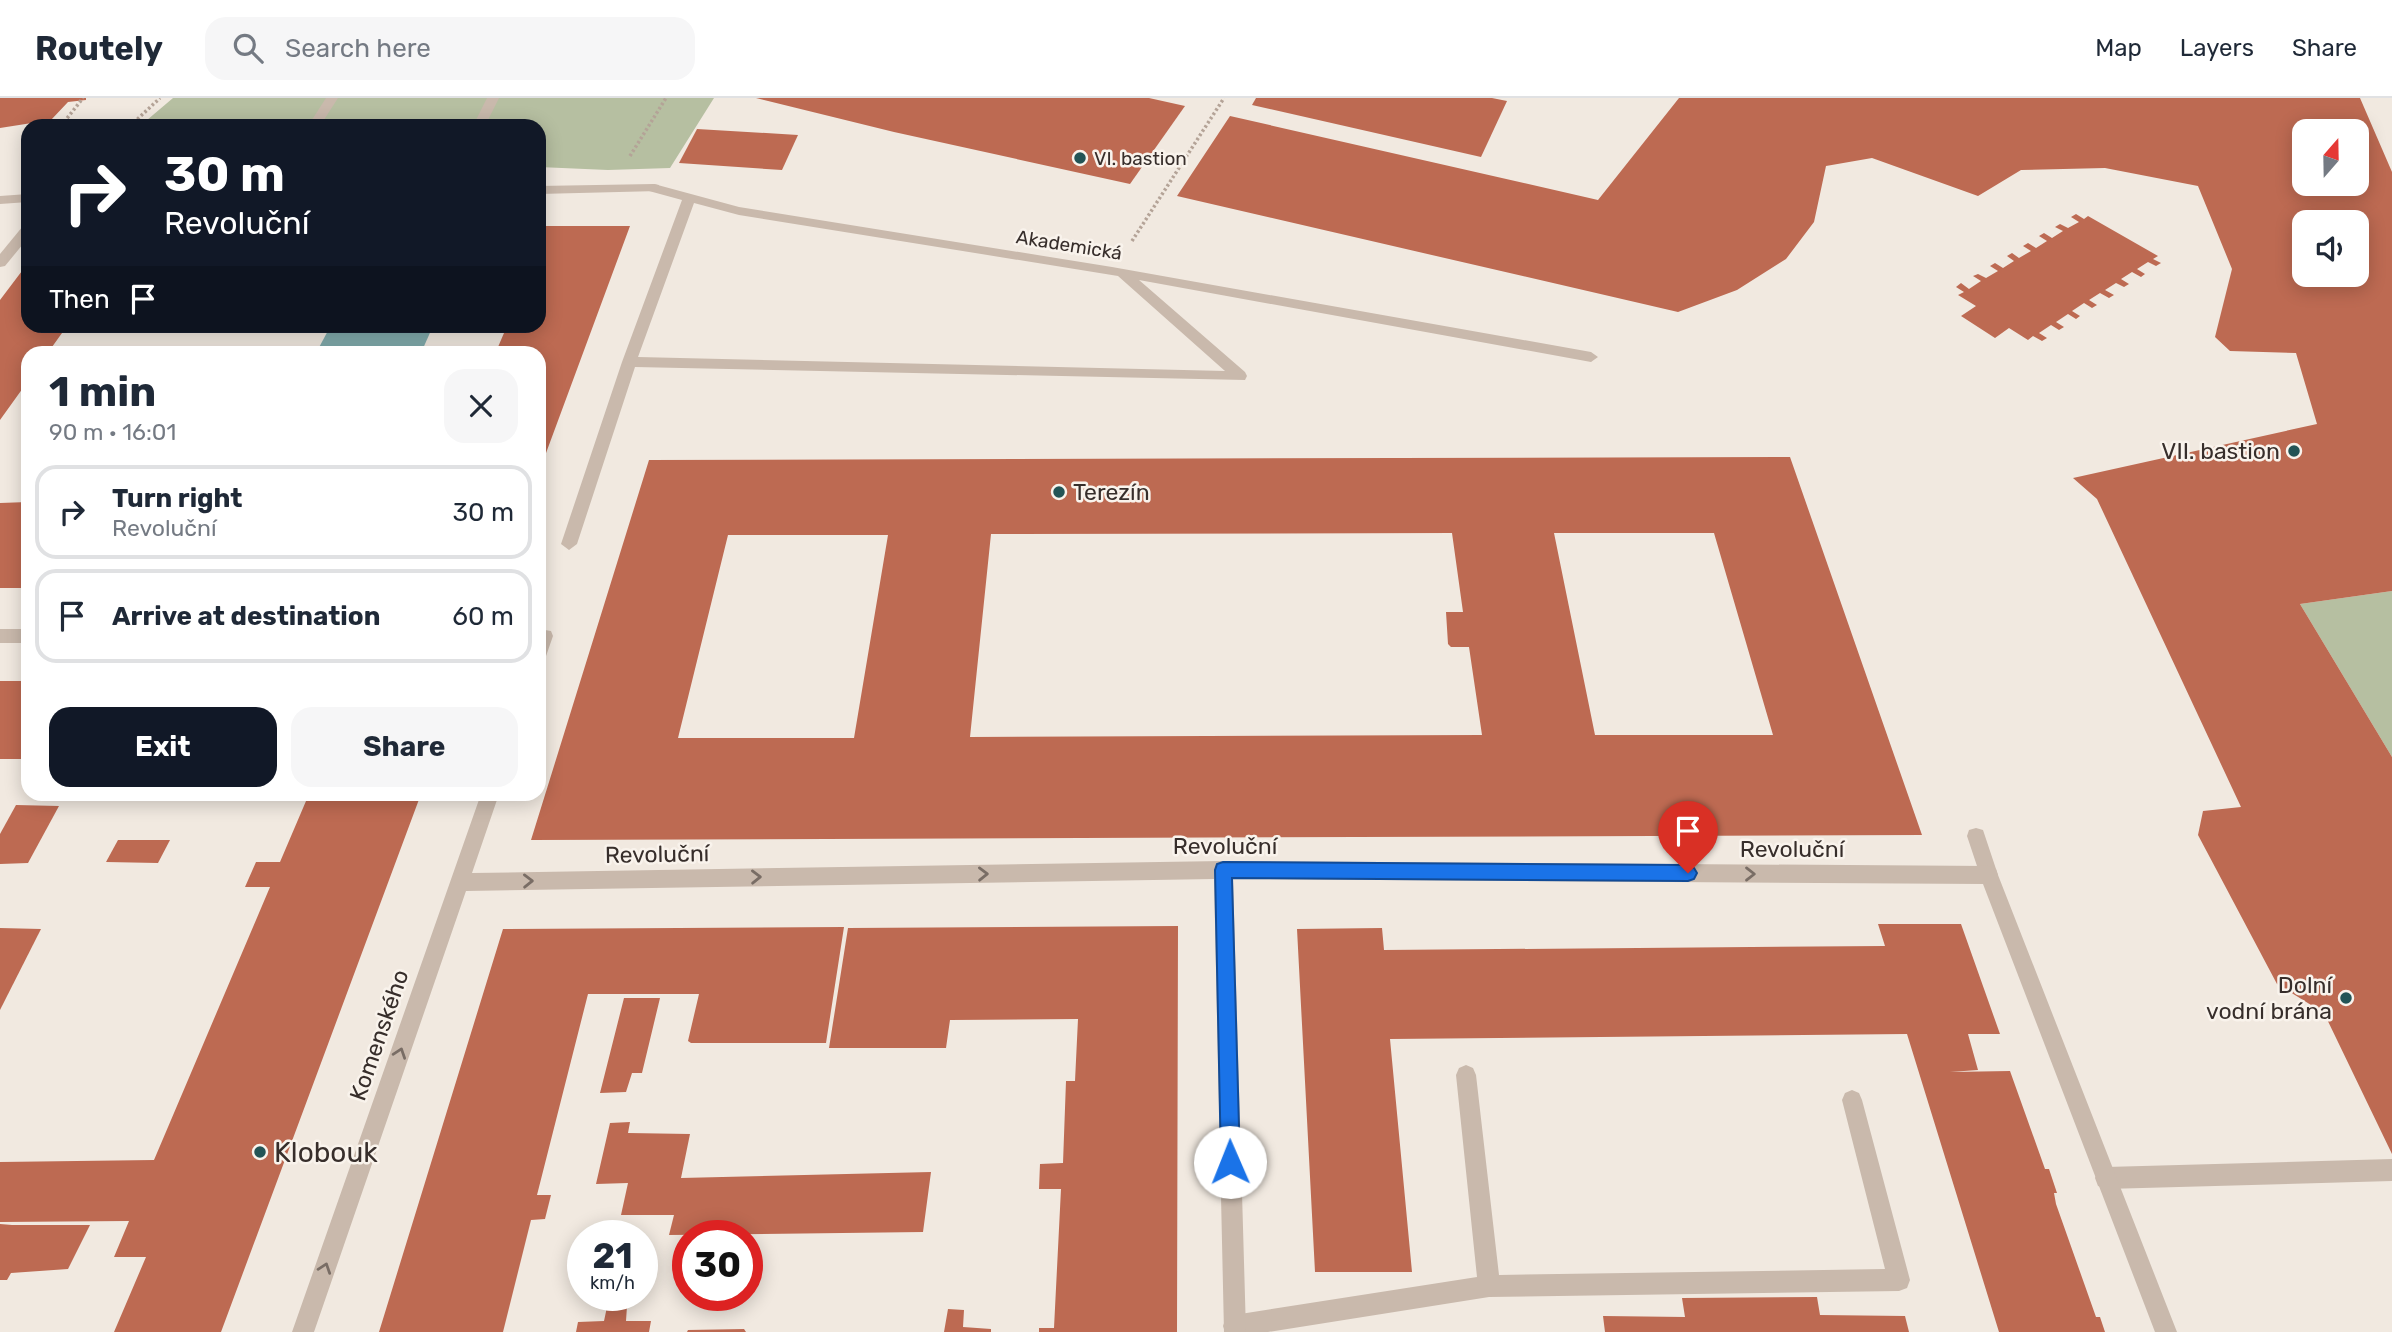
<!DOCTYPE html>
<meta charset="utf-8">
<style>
body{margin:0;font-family:Rubik,sans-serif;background:#f6f6f7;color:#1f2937;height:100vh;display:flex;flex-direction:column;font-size:26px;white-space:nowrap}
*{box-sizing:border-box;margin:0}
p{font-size:23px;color:#747a83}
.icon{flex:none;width:38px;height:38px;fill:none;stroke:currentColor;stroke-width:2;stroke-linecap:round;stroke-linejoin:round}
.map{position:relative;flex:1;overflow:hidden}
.sheet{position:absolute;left:21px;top:248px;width:525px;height:455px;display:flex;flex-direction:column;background:#fff;border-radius:21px;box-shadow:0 4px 18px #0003}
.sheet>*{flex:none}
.guide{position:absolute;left:21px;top:21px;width:525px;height:214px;border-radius:21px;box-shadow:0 4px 18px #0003;background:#111827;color:#fff;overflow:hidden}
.needle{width:46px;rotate:20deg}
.fabs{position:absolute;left:2292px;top:21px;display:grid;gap:14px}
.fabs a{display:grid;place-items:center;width:77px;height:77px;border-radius:14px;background:#fff;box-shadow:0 4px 18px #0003;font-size:35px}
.speed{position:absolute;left:567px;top:1122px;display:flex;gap:14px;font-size:35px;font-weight:700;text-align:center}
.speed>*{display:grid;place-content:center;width:91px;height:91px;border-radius:50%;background:#fff;box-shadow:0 4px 18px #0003;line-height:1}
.speed small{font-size:18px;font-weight:400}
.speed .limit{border:10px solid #d22;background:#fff;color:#111}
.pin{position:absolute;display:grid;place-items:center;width:60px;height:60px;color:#fff;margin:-72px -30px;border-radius:50% 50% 50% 0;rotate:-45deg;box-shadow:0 0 7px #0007}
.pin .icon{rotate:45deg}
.me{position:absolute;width:77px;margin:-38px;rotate:359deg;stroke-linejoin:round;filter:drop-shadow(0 0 5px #0008)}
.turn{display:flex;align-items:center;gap:24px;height:147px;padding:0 28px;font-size:32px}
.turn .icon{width:91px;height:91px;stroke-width:2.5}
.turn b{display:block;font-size:49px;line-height:60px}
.then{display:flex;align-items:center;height:66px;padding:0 28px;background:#0003;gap:14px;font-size:26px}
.round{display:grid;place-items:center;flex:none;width:74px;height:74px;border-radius:21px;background:#f6f6f7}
.head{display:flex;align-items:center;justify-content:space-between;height:119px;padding:0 28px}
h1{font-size:42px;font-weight:700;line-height:52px}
.action{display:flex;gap:14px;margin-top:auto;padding:14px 28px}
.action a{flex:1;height:80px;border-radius:21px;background:#111827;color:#fff;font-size:28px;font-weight:700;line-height:80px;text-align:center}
.action a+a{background:#f6f6f7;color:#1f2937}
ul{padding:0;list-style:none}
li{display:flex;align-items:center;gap:21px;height:94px;margin:0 14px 10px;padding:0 14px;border:4px solid #e0e1e3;border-radius:21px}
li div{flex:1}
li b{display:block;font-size:26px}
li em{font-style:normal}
header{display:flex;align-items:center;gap:42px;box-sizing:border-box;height:98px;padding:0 35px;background:#fff;border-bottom:2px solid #e0e1e3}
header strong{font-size:33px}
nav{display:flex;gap:38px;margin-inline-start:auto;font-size:24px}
.search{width:490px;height:63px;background:#f6f6f7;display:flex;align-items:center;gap:18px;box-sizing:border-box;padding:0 24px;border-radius:21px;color:#747a83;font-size:26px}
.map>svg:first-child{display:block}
.green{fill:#b6bfa1}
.water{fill:#81abac}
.building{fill:#bd6a52;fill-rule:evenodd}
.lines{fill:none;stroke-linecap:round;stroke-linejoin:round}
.path{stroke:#b4a397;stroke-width:3.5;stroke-dasharray:2.5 2.5;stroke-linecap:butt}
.service{fill:#c9b9ac;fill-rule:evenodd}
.pedestrian{fill:#c9b9ac;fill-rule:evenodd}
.minor{fill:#c9b9ac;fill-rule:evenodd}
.oneway{stroke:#796d65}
.route{fill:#1a73e8;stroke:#114b97;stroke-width:2}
.poi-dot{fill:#235456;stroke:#f9f3ec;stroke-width:2.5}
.labels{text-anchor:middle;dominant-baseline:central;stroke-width:5;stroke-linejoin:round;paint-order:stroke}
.far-poi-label{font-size:19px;fill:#372e2b;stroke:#f9f3ec;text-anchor:start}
.far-street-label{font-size:19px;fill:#372e2b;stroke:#f9f3ec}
.poi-label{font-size:23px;fill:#372e2b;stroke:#f9f3ec;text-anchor:end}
.street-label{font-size:23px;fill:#372e2b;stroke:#f9f3ec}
.near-poi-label{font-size:28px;fill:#372e2b;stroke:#f9f3ec;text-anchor:start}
</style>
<header>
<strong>Routely</strong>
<div class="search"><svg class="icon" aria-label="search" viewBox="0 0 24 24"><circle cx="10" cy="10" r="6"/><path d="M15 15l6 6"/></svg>Search here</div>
<nav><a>Map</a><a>Layers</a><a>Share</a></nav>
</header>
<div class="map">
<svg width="2392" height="1234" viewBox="0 0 2392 1234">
<rect width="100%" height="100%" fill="#f1e9e0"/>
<g class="green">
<polygon points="173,0 714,0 670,70 608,72 539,69 539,28 140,28"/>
<polygon points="2392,493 2392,659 2300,506"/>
</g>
<polygon class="water" points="433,228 421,255 316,255 330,229"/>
<g class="building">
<polygon points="0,0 86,0 86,2 68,4 51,22 0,30"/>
<polygon points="756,0 1149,0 1185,8 1130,86 894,34"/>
<polygon points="1256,0 1492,0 1507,3 1481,59 1252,7"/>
<path d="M1679,0H2360L2392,74V493L2300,506L2392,659V1056L2324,915L2277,886L2198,737L2203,713L2241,709L2097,401L2073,380L2317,326L2296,255L2230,253L2215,239L2232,171L2198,88L2105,70L2021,72L1978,98L1872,60L1826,68L1814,124L1786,161L1737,192L1678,214L1177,98L1230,18L1598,102ZM2305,33H2357V86H2305ZM2305,124H2357V177H2305Z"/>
<polygon points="697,31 798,37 782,72 679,65"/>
<polygon points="2076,116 2084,121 2088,118 2158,158 2153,161 2161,165 2156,168 2148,164 2137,171 2145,176 2141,179 2132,174 2121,181 2129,186 2124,189 2116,185 2105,192 2114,197 2109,200 2100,195 2089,202 2097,207 2092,210 2084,205 2072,213 2080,218 2076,221 2068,216 2056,224 2064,229 2059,232 2051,227 2039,235 2047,240 2042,243 2033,238 2028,242 2009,230 1995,240 1961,218 1976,208 1958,197 1964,194 1956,189 1961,185 1969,191 1981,183 1973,178 1978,176 1986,180 1998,173 1990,168 1995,165 2003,170 2014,163 2007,158 2012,155 2019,160 2031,153 2023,148 2028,145 2036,150 2047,143 2039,138 2044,135 2052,140 2063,133 2055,129 2060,126 2068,130 2079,124 2071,119"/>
<polygon points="539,128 630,128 539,374 539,256 495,256 507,228 539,228"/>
<polygon points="28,165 28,228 67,228 47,256 28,256 28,283 0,322 0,202"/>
<path d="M1790,359L1922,737L531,742L649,362ZM1452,435L1463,514H1446L1448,546L1451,549H1469L1482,637L970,639L991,436ZM1554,435H1714L1773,637H1595ZM728,437H888L854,640H678Z"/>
<polygon points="28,404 28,490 0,490 0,405"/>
<rect x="0" y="583" width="28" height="78"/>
<polygon points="309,696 421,696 221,1234 114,1234 146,1159 114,1159 129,1123 0,1124 0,1064 154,1062 270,789 245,789 256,764 280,764"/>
<polygon points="16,707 59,708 28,765 0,766 0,736"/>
<polygon points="118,742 170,742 158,765 106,764"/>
<polygon points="1878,826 1961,826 2000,936 1968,936 1978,972 1950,974 2010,973 2045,1071 2049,1071 2057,1095 2054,1095 2056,1106 2096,1219 2100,1219 2105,1234 1999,1234 1907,936 1390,941 1412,1174 1315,1174 1297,831 1382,830 1384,852 1885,848"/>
<polygon points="1178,828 1177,1234 1039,1234 1039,1230 1054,1230 1061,1091 1039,1091 1040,1066 1063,1065 1066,983 1075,983 1078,921 950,922 946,950 829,950 848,830"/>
<polygon points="844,829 826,945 691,945 688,943 699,896 588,896 537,1097 551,1097 545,1121 531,1122 503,1234 379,1234 503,831"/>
<polygon points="0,830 41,831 0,912"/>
<polygon points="624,900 660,900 642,975 632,975 626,994 600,995"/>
<polygon points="630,1024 628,1035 690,1036 681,1080 931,1074 923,1134 669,1137 674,1117 621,1117 628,1085 596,1086 610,1025"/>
<polygon points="0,1126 12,1127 90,1127 68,1171 11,1175 7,1182 0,1182"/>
<polygon points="1817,1199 1820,1217 1905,1218 1909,1234 1605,1234 1603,1218 1685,1219 1682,1200"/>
<polygon points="627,1208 626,1223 651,1223 649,1234 576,1234 578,1224 604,1223 607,1209"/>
<polygon points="948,1211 964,1212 963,1229 991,1231 991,1234 944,1234"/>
<polygon points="744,1231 746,1234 687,1234 688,1232"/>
</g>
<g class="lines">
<g class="path">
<polyline points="61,28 83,0"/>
<polyline points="130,28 160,0"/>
<polyline points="630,58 666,0"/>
<polyline points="1132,143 1224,0"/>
</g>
<g class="service">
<polygon points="326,0 338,0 320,28 308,28"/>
<polygon points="487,0 499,0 485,28 473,28"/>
<path d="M654,86L739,109L1112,169L1591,254L1598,259L1591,264L1139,182L1245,274L1247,278L1245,282L635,269L577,446L569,452L561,446L622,264L682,102L649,93V87ZM694,105L739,117L1118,178L1225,273L638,259Z"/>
<polygon points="1976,730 1983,732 1998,777 1996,783 1989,786 1982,783 1967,738 1969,732"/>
<polygon points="1466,967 1473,970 1476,977 1499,1177 1885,1171 1842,1002 1845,995 1852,992 1859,995 1862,1002 1910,1182 1907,1190 1899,1193 1489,1199 1268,1234 1225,1234 1223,1228 1226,1220 1234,1217 1477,1179 1456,977 1459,970"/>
</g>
<polygon class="pedestrian" points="2392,1061 2392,1083 2106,1091 2098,1088 2095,1080 2098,1072 2106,1069"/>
<g class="minor">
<polygon points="654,86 659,87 659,93 539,96 539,88"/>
<polygon points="28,96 28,104 0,106 0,98"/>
<polygon points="28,127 28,140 5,168 0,169 0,156 23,128"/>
<rect x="0" y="531" width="28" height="14"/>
<polygon points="539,531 551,533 553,538 545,561 539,563"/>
<polygon points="481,696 499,696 472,775 1223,763 1989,768 1996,771 1998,777 2177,1234 2155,1234 1983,786 1233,781 1246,1234 1224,1234 1214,781 466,793 314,1234 292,1234"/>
</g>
</g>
<defs><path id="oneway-chevron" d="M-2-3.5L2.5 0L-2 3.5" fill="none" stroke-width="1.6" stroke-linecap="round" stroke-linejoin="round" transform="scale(1.75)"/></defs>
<g class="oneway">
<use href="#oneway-chevron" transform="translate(983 776) rotate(-1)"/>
<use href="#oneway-chevron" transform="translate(1750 776)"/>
<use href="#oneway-chevron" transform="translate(756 779) rotate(-1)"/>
<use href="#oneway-chevron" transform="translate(528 783) rotate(-1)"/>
<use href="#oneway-chevron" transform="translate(400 955) rotate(-71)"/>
<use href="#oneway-chevron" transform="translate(325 1170) rotate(-71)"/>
</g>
<polygon class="route" points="1223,764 1688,767 1694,770 1697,775 1694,781 1688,783 1232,780 1240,1064 1237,1071 1230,1074 1224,1071 1221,1064 1215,772 1217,766"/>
<g class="poi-dot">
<circle cx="1080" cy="60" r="7"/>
<circle cx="2294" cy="353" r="7"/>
<circle cx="1059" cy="394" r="7"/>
<circle cx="2346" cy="900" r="7"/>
<circle cx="260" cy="1054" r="7"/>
</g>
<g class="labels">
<g class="far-poi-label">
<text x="1094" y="60">VI. bastion</text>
</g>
<g class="far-street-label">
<text transform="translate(1069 147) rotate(9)">Akademická</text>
</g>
<g class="poi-label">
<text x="2280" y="353">VII. bastion</text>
<text x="1073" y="394" text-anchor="start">Terezín</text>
<text x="2332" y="887">Dolní<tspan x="2332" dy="26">vodní brána</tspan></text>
</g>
<g class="street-label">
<text x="1225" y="748">Revoluční</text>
<text x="1792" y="751">Revoluční</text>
<text transform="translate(657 756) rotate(-1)">Revoluční</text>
<text transform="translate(379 937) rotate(-71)">Komenského</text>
</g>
<g class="near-poi-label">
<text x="274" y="1054">Klobouk</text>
</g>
</g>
</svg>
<div class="fabs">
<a><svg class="needle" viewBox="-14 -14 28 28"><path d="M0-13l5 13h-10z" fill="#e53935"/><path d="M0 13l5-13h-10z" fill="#747a83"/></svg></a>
<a><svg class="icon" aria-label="sound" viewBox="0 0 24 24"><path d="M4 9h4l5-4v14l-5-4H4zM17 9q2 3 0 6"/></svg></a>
</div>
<div class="speed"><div>21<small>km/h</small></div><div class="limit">30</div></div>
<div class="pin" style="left:1688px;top:775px;background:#d93025"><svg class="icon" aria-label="arrive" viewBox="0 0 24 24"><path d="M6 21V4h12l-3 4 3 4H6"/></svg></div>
<svg class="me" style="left:1230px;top:1064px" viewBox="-20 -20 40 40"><circle r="19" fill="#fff"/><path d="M0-13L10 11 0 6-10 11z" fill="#1a73e8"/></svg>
<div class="guide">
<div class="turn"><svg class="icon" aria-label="right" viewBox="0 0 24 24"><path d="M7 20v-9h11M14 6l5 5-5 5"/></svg><div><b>30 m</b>Revoluční</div></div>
<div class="then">Then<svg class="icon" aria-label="arrive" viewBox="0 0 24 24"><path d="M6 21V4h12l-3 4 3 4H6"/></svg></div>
</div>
<section class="sheet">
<div class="head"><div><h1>1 min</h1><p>90 m · 16:01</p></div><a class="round"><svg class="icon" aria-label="close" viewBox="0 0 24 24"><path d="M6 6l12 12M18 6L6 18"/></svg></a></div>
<ul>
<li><svg class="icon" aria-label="right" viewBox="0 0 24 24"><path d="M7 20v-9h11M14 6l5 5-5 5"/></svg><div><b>Turn right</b><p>Revoluční</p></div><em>30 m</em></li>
<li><svg class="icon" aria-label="arrive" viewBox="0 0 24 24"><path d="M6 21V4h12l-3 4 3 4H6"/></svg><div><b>Arrive at destination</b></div><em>60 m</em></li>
</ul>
<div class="action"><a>Exit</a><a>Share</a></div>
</section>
</div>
